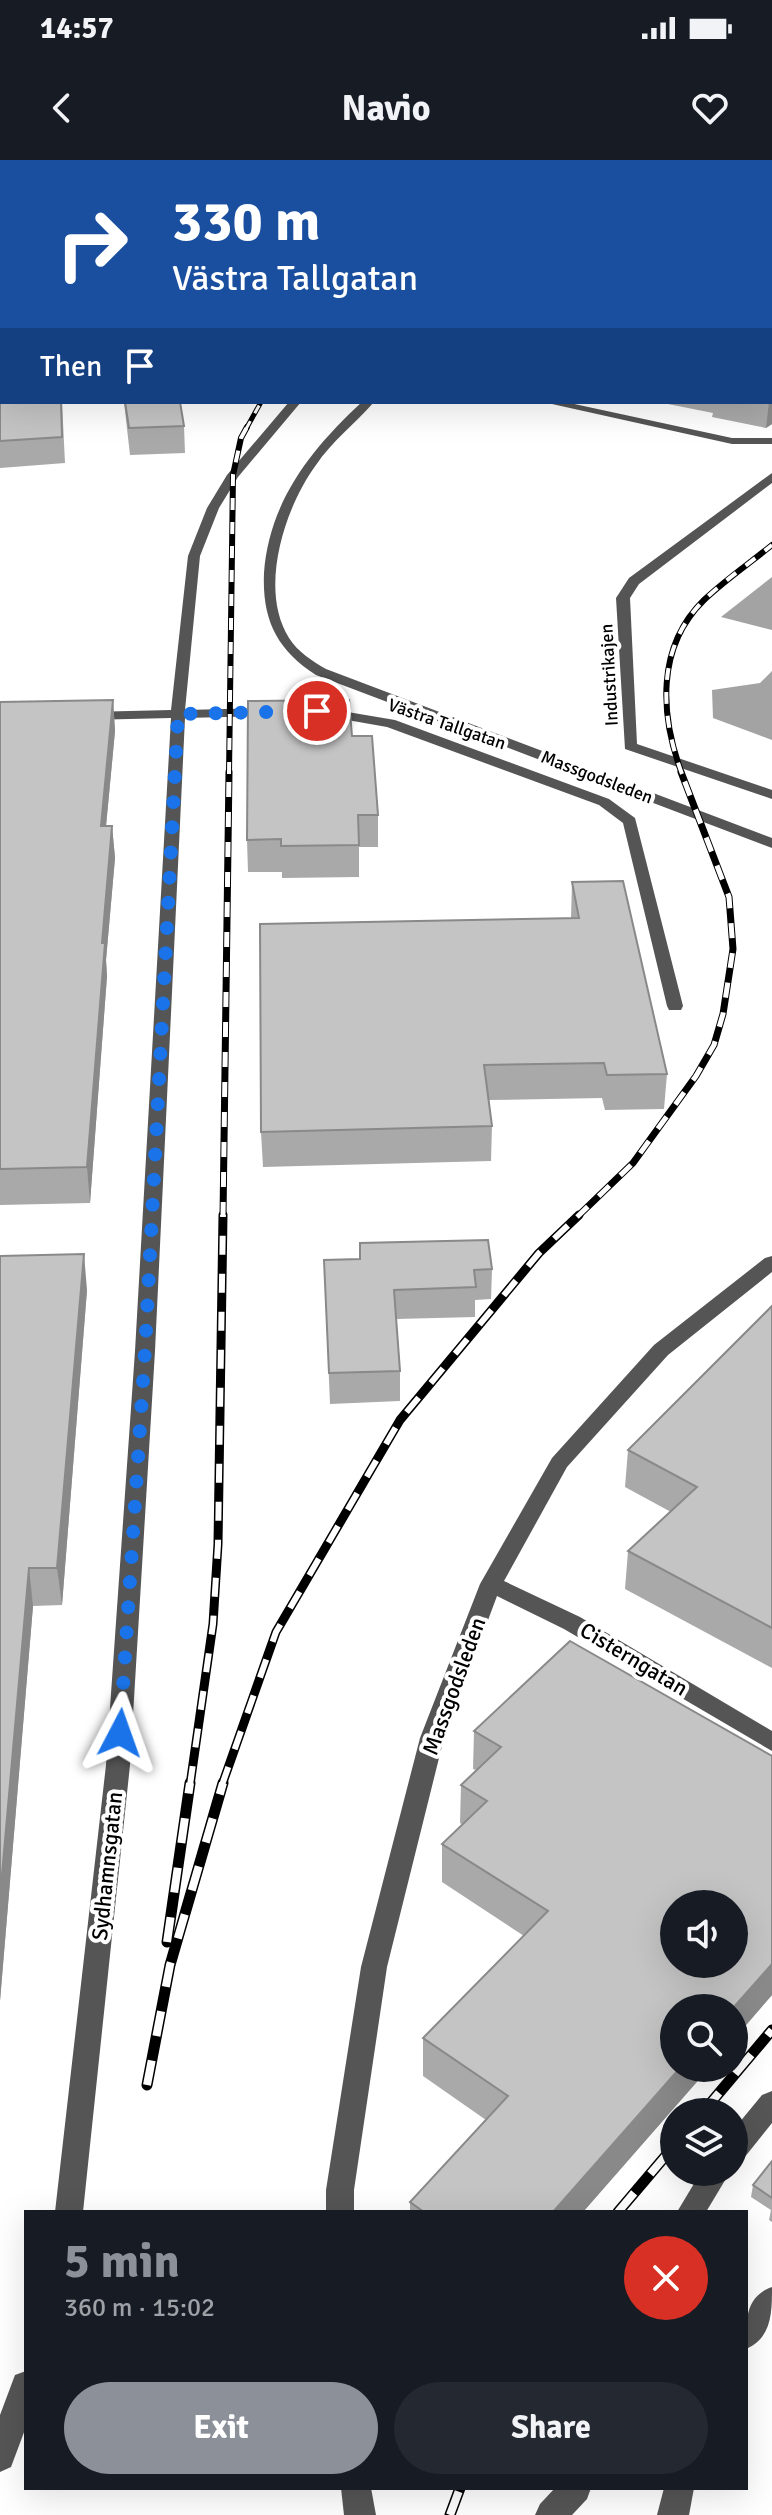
<!DOCTYPE html>
<meta charset="utf-8">
<style>
body{margin:0;font-family:Signika,sans-serif;background:#242831;color:#f1f3f6;height:100vh;display:flex;flex-direction:column;font-size:30px;white-space:nowrap}
*{box-sizing:border-box;margin:0}
p{font-size:26px;color:#9ea1a6}
.icon{flex:none;width:44px;height:44px;fill:none;stroke:currentColor;stroke-width:2;stroke-linecap:round;stroke-linejoin:round}
.map{position:relative;flex:1;overflow:hidden}
.side{position:absolute;left:24px;top:2050px;width:724px;height:280px;display:flex;flex-direction:column;background:#171b24;border-radius:0px;box-shadow:0 8px 32px #0002}
.side>*{flex:none}
.top-card{position:absolute;left:0px;top:0px;width:772px;height:244px;box-shadow:0 8px 32px #0002;background:#1a4fa0;color:#fff;overflow:hidden}
.tools{position:absolute;left:660px;top:1730px;display:grid;gap:16px}
.tools a{display:grid;place-items:center;width:88px;height:88px;border-radius:50%;background:#171b24;box-shadow:0 8px 32px #0002;font-size:40px}
.pin{position:absolute;display:grid;place-items:center;width:68px;height:68px;color:#fff;margin:-34px;border:4px solid #fff;border-radius:50%;box-shadow:0 2px 8px #0007}
.me{position:absolute;width:88px;margin:-44px;rotate:4deg;stroke-linejoin:round;filter:drop-shadow(0 0 6px #0008)}
.turn{display:flex;align-items:center;gap:28px;height:168px;padding:0 40px;font-size:36px}
.turn .icon{width:104px;height:104px;stroke-width:2.5}
.turn b{display:block;font-size:56px;line-height:68px}
.then{display:flex;align-items:center;height:76px;padding:0 40px;background:#0003;gap:16px;font-size:30px}
.round{display:grid;place-items:center;flex:none;width:84px;height:84px;border-radius:42px;background:#242831}
.overview{display:flex;align-items:center;justify-content:space-between;height:136px;padding:0 40px}
h1{font-size:48px;font-weight:700;line-height:60px;color:#8c9099}
.action{display:flex;gap:16px;margin-top:auto;padding:16px 40px}
.action a{flex:1;height:92px;border-radius:48px;background:#8c9099;color:#fff;font-size:32px;font-weight:700;line-height:92px;text-align:center}
.action a+a{background:#242831;color:#f1f3f6}
.status{display:flex;justify-content:space-between;align-items:center;height:56px;padding:0 40px;background:#171b24;direction:ltr}
.status svg{height:22px;fill:currentColor}
header{display:flex;justify-content:space-between;align-items:center;height:104px;padding:0 40px;background:#171b24;font-size:36px;font-weight:700}
.map>svg:first-child{display:block}
.water{fill:#a3a3a3}
.lines{fill:none;stroke-linecap:round;stroke-linejoin:round}
.minor{fill:#555;fill-rule:evenodd}
.rail-far4-casing{stroke:#000;stroke-width:5}
.rail-far3-casing{stroke:#000;stroke-width:6}
.rail-far2-casing{stroke:#000;stroke-width:7}
.rail-far1-casing{stroke:#000;stroke-width:9}
.rail-casing{stroke:#000;stroke-width:11}
.rail-far4{stroke:#fff;stroke-width:3;stroke-dasharray:9;stroke-linecap:butt}
.rail-far3{stroke:#fff;stroke-width:4;stroke-dasharray:12;stroke-linecap:butt}
.rail-far2{stroke:#fff;stroke-width:5;stroke-dasharray:15;stroke-linecap:butt}
.rail-far1{stroke:#fff;stroke-width:6;stroke-dasharray:19;stroke-linecap:butt}
.rail{stroke:#fff;stroke-width:8;stroke-dasharray:25;stroke-linecap:butt}
.wall{fill:#a9a9a9}
.shaded-wall{fill:#898989}
.building{fill:#c4c4c4;stroke:#898989;stroke-width:2;fill-rule:evenodd}
.route{stroke:#1a73e8;stroke-width:14;stroke-dasharray:0 25.2}
.labels{text-anchor:middle;dominant-baseline:central;stroke-width:8;stroke-linejoin:round;paint-order:stroke}
.far-street-label{font-size:18px;fill:#000;stroke:#fff}
.street-label{font-size:22px;fill:#000;stroke:#fff}
</style>
<div class="status"><b>14:57</b><svg viewBox="0 0 49 12"><path d="M0 12V9h3v3zM5 12V6h3v6zM10 12V3h3v9zM15 12V0h3v12zM26 1h20v11H26zM47 4h2v5h-2z"/></svg></div>
<header><svg class="icon" aria-label="back" viewBox="0 0 24 24"><path d="M15 5l-7 7 7 7"/></svg>Navio<svg class="icon" aria-label="heart" viewBox="0 0 24 24"><path d="M12 20l-8-8c-3-5 5-10 8-4 3-6 11-1 8 4z"/></svg></header>
<div class="map">
<svg width="772" height="2355" viewBox="0 0 772 2355">
<rect width="100%" height="100%" fill="#fff"/>
<g class="water">
<polygon points="772,417 772,470 721,457"/>
<polygon points="772,511 772,580 713,558 712,530 760,523"/>
</g>
<g class="lines">
<g class="minor">
<rect x="296" y="0" width="8" height="2"/>
<polygon points="767,0 772,0 772,4 766,2"/>
<polygon points="772,71 772,77 770,78 770,72"/>
<rect x="0" y="119" width="2" height="6"/>
<polygon points="289,242 301,242 238,317 219,348 200,396 185,550 272,548 279,552 272,556 185,558 155,1191 130,1605 83,2052 55,2052 106,1605 135,1191 171,558 88,560 81,556 88,552 171,550 188,396 207,348 227,315"/>
<path d="M362,242H374C355,264 332,281 316,305C285,347 258,429 289,478C298,492 312,501 326,509L772,678V688L316,515C277,490 262,460 264,413C269,342 311,289 362,242Z"/>
<polygon points="543,242 565,242 732,278 772,278 772,284 732,284"/>
<polygon points="772,313 772,323 639,424 630,438 637,584 772,630 772,639 625,589 616,438 629,418"/>
<polygon points="324,548 395,560 609,639 635,658 683,846 681,850 669,850 667,846 623,663 599,645 387,567 319,555 317,552"/>
<polygon points="772,1096 772,1112 668,1195 567,1307 504,1421 580,1457 772,1571 772,1591 564,1469 497,1436 444,1578 387,1807 354,2030 354,2052 326,2052 326,2030 361,1807 420,1578 480,1424 552,1298 654,1185 765,1098"/>
<polygon points="772,1931 772,1963 744,1998 734,2001 734,1969 762,1935"/>
<polygon points="701,2012 730,2012 706,2052 677,2052"/>
<path d="M772,2127C772,2152 772,2178 746,2189C746,2163 744,2137 772,2127Z"/>
<polygon points="26,2211 26,2267 11,2307 0,2312 0,2255 15,2215"/>
<polygon points="341,2328 371,2328 376,2355 344,2355"/>
<polygon points="555,2328 591,2328 587,2339 572,2355 535,2355 540,2344"/>
<polygon points="664,2328 694,2328 689,2355 657,2355"/>
</g>
<defs>
<polyline id="rail-far4" points="246,269 261,242"/>
<g id="rail-far3">
<polyline points="229,614 233,315 241,278 247,267"/>
<path d="M682,614C660,555 656,487 704,440C725,420 750,403 772,385"/>
</g>
<g id="rail-far2">
<polyline points="223,1057 229,612"/>
<polyline points="577,1057 633,1003 696,916 714,885 723,854 733,789 729,737 681,612"/>
</g>
<g id="rail-far1">
<polyline points="190,1625 213,1464 218,1384 223,1055"/>
<polyline points="222,1625 276,1472 400,1260 539,1093 579,1055"/>
</g>
<g id="rail">
<polyline points="167,1782 190,1623"/>
<polyline points="147,1925 170,1805 223,1623"/>
<polyline points="703,1952 772,1870"/>
<polyline points="618,2052 674,1986"/>
<polyline points="450,2355 460,2328"/>
</g>
</defs>
<use href="#rail-far4" class="rail-far4-casing"/>
<use href="#rail-far3" class="rail-far3-casing"/>
<use href="#rail-far2" class="rail-far2-casing"/>
<use href="#rail-far1" class="rail-far1-casing"/>
<use href="#rail" class="rail-casing"/>
<use href="#rail-far4" class="rail-far4"/>
<use href="#rail-far3" class="rail-far3"/>
<use href="#rail-far2" class="rail-far2"/>
<use href="#rail-far1" class="rail-far1"/>
<use href="#rail" class="rail"/>
</g>
<g class="wall">
<polygon points="0,0 2,2 2,87 0,87"/>
<polygon points="506,0 715,0 715,2 507,2"/>
<polygon points="770,76 772,77 772,264 766,268 712,257 713,253 658,242 770,242"/>
<polygon points="0,143 2,242 62,242 65,303 0,308"/>
<polygon points="124,242 180,242 184,266 185,293 130,295"/>
<polygon points="113,540 115,571 106,666 112,666 115,698 106,800 107,816 90,1043 0,1045 0,542"/>
<polygon points="352,576 378,655 378,687 359,687 359,717 282,718 282,712 248,712 247,680"/>
<polygon points="572,722 667,914 664,949 605,950 602,938 489,940 492,966 491,1001 263,1007 261,972 571,758"/>
<polygon points="360,1083 492,1109 491,1139 475,1140 475,1157 396,1159 400,1211 400,1241 330,1244 324,1100 360,1099"/>
<polygon points="0,1096 87,1130 62,1445 33,1446 0,1841"/>
<polygon points="772,1146 772,1508 625,1429 628,1391 671,1352 625,1327 628,1290"/>
<polygon points="570,1481 772,1835 734,1879 734,1848 674,1908 709,1908 583,2052 410,2052 410,2042 486,1960 423,1916 423,1878 524,1776 442,1722 442,1684 463,1665 460,1663 461,1625 476,1610 473,1609 474,1571"/>
<polygon points="772,2001 772,2062 769,2060 771,2050 751,2037 753,2025"/>
</g>
<g class="shaded-wall">
<polygon points="772,240 772,264 766,268 769,242"/>
<polygon points="113,540 115,571 103,698 101,666"/>
<polygon points="112,666 115,698 106,800 107,816 90,1043 87,1007 102,783"/>
<polygon points="84,1094 87,1130 62,1445 57,1408"/>
<polygon points="29,1408 33,1446 0,1841 0,1737"/>
<polygon points="772,1804 772,1835 734,1879 733,1848"/>
<polygon points="680,1908 709,1908 583,2052 553,2052"/>
</g>
<g class="building">
<polygon points="0,0 267,0 268,2 2,2 2,64 0,64"/>
<polygon points="521,0 584,0 586,2 522,2"/>
<polygon points="770,9 772,9 772,47 770,53"/>
<polygon points="770,55 772,56 772,67 770,67"/>
<polygon points="770,76 772,77 772,164 770,164 770,175 772,175 772,240 770,241"/>
<polygon points="0,143 2,143 2,242 61,242 62,277 0,281"/>
<polygon points="125,242 180,242 184,266 129,268"/>
<polygon points="113,540 101,666 112,666 102,783 105,783 87,1007 0,1009 0,542"/>
<polygon points="349,540 352,576 372,576 378,655 358,655 359,685 281,686 281,679 247,680 248,541"/>
<polygon points="623,721 667,914 607,915 604,903 484,905 492,966 261,972 260,764 579,758 572,722"/>
<polygon points="488,1080 492,1109 474,1110 476,1127 394,1130 400,1211 329,1213 324,1100 360,1099 360,1083"/>
<polygon points="84,1094 57,1408 29,1408 0,1737 0,1096"/>
<polygon points="772,1146 772,1468 628,1391 697,1327 628,1290"/>
<path d="M570,1481L772,1596V1804L733,1848H674V1908H680L553,2052H424L410,2042L508,1936L423,1878L548,1751L442,1684L487,1641L461,1625L501,1587L474,1571ZM674,1744H734V1804H674Z"/>
<polygon points="772,2001 772,2038 753,2025"/>
</g>
<g class="lines">
<polyline class="route" points="120,1573 145,1191 178,554 317,551"/>
</g>
<g class="labels">
<g class="far-street-label">
<text transform="translate(609 515) rotate(-93)">Industrikajen</text>
<text transform="translate(447 564) rotate(19)">Västra Tallgatan</text>
<text transform="translate(597 617) rotate(21)">Massgodsleden</text>
</g>
<g class="street-label">
<text transform="translate(634 1499) rotate(31)">Cisterngatan</text>
<text transform="translate(454 1526) rotate(-70)">Massgodsleden</text>
<text transform="translate(107 1706) rotate(-84)">Sydhamnsgatan</text>
</g>
</g>
</svg>
<div class="tools">
<a><svg class="icon" aria-label="sound" viewBox="0 0 24 24"><path d="M4 9h4l5-4v14l-5-4H4zM17 9q2 3 0 6"/></svg></a>
<a><svg class="icon" aria-label="search" viewBox="0 0 24 24"><circle cx="10" cy="10" r="6"/><path d="M15 15l6 6"/></svg></a>
<a><svg class="icon" aria-label="layers" viewBox="0 0 24 24"><path d="M12 4l9 5-9 5-9-5zM3 14l9 5 9-5"/></svg></a>
</div>
<div class="pin" style="left:317px;top:551px;background:#d93025"><svg class="icon" aria-label="arrive" viewBox="0 0 24 24"><path d="M6 21V4h12l-3 4 3 4H6"/></svg></div>
<svg class="me" style="left:120px;top:1573px" viewBox="-20 -20 40 40"><path d="M0-17L14 15 0 8-14 15z" fill="#1a73e8" stroke="#fff" stroke-width="4"/></svg>
<div class="top-card">
<div class="turn"><svg class="icon" aria-label="right" viewBox="0 0 24 24"><path d="M7 20v-9h11M14 6l5 5-5 5"/></svg><div><b>330 m</b>Västra Tallgatan</div></div>
<div class="then">Then<svg class="icon" aria-label="arrive" viewBox="0 0 24 24"><path d="M6 21V4h12l-3 4 3 4H6"/></svg></div>
</div>
<section class="side">
<div class="overview"><div><h1>5 min</h1><p>360 m · 15:02</p></div><a class="round" style="background:#d93025;color:#fff"><svg class="icon" aria-label="close" viewBox="0 0 24 24"><path d="M6 6l12 12M18 6L6 18"/></svg></a></div>
<div class="action"><a>Exit</a><a>Share</a></div>
</section>
</div>
